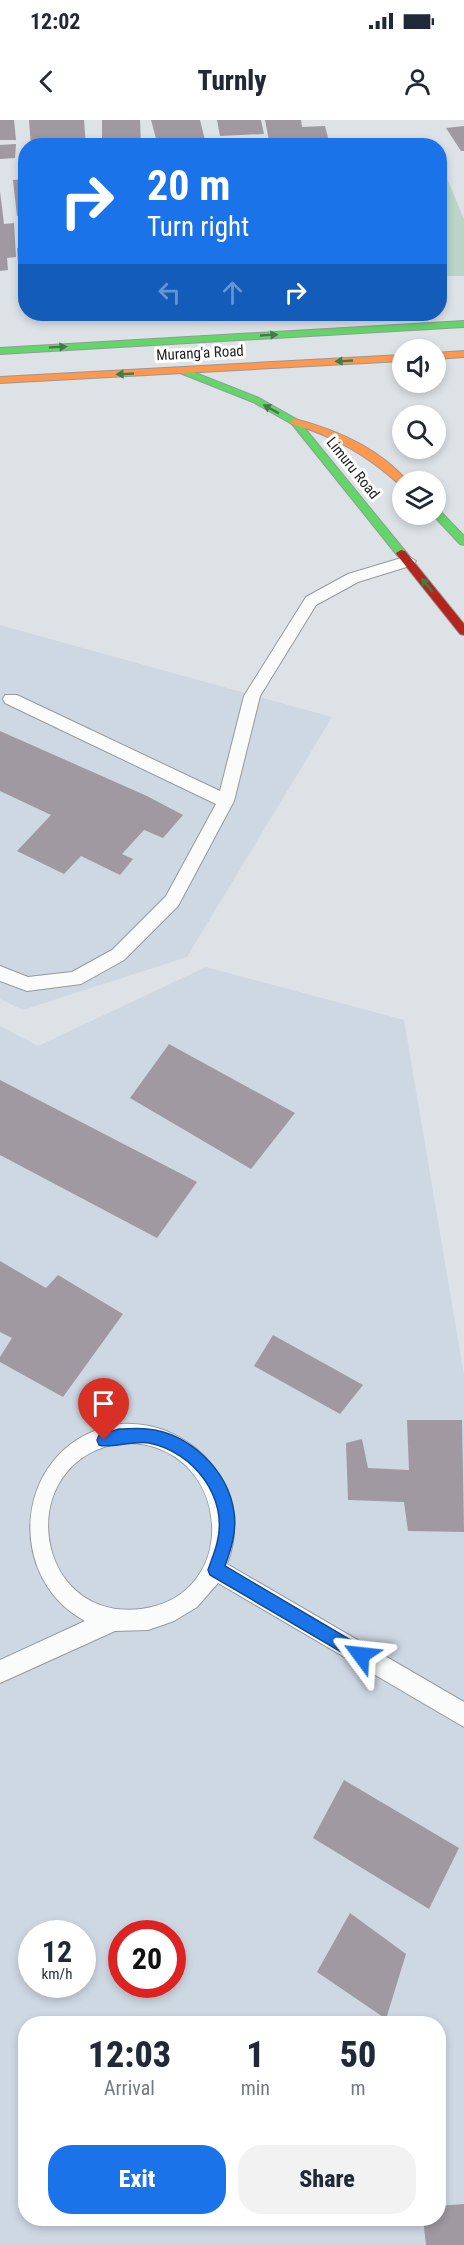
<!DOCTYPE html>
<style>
body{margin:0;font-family:"Roboto Condensed",sans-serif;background:#f2f2f3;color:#1f2937;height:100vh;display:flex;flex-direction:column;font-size:22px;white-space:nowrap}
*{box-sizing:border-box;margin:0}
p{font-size:20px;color:#747a83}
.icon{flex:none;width:33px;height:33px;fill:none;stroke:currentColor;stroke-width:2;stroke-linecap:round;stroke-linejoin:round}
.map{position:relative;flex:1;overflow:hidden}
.drawer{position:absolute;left:18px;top:1896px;width:428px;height:210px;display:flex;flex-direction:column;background:#fff;border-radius:24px;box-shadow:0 3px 9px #0003}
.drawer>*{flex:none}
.banner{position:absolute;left:18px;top:18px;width:429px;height:183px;border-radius:24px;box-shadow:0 3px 9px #0003;background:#1a73e8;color:#fff;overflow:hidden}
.buttons{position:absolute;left:392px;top:219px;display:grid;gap:12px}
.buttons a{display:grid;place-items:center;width:54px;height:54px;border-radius:50%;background:#fff;box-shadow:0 3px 9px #0003;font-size:30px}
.speed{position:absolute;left:18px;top:1800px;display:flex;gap:12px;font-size:30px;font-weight:700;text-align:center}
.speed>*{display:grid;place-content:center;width:78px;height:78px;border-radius:50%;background:#fff;box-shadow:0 3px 9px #0003;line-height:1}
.speed small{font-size:15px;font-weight:400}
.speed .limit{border:9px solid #d22;background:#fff;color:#111}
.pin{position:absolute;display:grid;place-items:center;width:51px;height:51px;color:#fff;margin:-62px -26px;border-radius:50% 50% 50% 0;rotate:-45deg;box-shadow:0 0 6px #0007}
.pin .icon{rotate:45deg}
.me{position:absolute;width:66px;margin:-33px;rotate:300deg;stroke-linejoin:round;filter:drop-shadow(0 0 4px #0008)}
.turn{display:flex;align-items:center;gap:21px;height:126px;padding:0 30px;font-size:27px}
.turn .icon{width:78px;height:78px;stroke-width:2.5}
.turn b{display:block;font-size:42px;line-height:51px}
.lanes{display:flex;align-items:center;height:57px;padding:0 30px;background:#0003;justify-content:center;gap:30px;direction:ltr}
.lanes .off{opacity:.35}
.eta{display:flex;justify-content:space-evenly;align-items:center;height:102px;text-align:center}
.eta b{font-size:36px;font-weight:800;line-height:42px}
.primary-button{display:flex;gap:12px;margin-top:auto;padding:12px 30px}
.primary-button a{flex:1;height:69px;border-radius:24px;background:#1a73e8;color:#fff;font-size:24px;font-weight:800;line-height:69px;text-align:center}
.primary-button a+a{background:#f2f2f3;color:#1f2937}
.status{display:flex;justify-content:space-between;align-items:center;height:42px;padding:0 30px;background:#fff;direction:ltr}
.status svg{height:16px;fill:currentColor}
header{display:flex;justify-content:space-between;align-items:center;height:78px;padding:0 30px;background:#fff;font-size:27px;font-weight:800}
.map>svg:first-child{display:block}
.built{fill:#ced8e3;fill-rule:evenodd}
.green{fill:#bad4c8}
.building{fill:#a099a1}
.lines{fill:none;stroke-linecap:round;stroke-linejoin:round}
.lane-casing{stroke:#95999d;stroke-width:2}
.fast-casing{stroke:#95999d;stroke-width:2}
.slow-casing{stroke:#95999d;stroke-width:2}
.jam-casing{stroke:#95999d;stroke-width:2}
.lane{fill:#fafbfb;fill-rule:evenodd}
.fast{fill:#63d668;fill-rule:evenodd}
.slow{fill:#ff974d;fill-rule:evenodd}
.jam{fill:#b3261e;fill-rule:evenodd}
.oneway{fill:#407c46}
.route{fill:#1a73e8;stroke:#114b97;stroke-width:1.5}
.labels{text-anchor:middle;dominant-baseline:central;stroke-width:6;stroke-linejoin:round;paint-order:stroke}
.far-street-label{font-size:15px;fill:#1d2124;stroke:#fff}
</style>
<div class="status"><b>12:02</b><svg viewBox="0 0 49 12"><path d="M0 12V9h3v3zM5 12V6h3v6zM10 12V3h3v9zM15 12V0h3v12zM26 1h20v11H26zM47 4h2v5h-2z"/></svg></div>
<header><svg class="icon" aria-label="back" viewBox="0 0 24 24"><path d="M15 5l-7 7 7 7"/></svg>Turnly<svg class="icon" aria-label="person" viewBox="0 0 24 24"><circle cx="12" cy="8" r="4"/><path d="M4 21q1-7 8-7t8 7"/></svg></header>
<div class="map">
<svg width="464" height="2125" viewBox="0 0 464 2125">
<rect width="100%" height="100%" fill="#dde2e7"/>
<g class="built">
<polygon points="0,505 332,597 187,837 23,890 0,879"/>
<path d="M206,847L404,900L464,1255V2125H0V906L38,926ZM32,1814H82V1864H32ZM122,1814H172V1864H122ZM26,1904H438V2098H26Z"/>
</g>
<polygon class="green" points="440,42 464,99 464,156 440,156"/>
<g class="building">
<polygon points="0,0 14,0 16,20 0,20"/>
<polygon points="29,0 84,0 86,26 31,26"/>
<polygon points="102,0 140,0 141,26 102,26"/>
<polygon points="151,0 200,0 205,20 158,26"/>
<polygon points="217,0 261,0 264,14 220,16"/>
<polygon points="265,0 301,0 302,7 325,6 330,25 270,26"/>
<polygon points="464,6 464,31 461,31 446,8"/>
<polygon points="16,24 15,38 0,39 0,25"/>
<polygon points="26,59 26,95 17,96 13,60"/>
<polygon points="0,71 4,104 14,103 16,137 7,138 8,150 0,151"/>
<polygon points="17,128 26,128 26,141 18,142"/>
<polygon points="0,611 147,676 183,695 163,718 144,710 122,734 133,739 120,755 81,736 64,754 17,731 51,695 0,671"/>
<polygon points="169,924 295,993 251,1049 130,978"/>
<polygon points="0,960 197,1062 157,1118 0,1035"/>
<polygon points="0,1141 46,1168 58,1155 123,1194 63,1277 0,1242 0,1237 12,1218 0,1212"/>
<polygon points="273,1215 363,1265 340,1294 254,1246"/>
<polygon points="407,1300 462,1300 464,1412 408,1411 404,1382 348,1380 346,1323 362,1319 368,1348 409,1350"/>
<polygon points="344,1660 459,1728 429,1789 313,1718"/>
<polygon points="350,1793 406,1834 386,1899 317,1852"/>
<polygon points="464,2084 464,2125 426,2125 423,2098 438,2098 438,2086"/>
</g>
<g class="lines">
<defs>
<g id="lane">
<polygon points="408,436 416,441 413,445 358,462 316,485 260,576 234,681 178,786 124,840 81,864 27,871 0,861 0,846 28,857 72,852 112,830 166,776 216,684 5,583 3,579 5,575 17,575 220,671 244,576 306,477 348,454"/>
<path d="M121,1304C196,1300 255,1372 227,1444L464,1582V1607L218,1463L197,1487L174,1501L148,1510L115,1511L0,1563V1540L85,1501C0,1455 16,1319 121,1304ZM121,1323C231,1318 246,1476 141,1489C32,1502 11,1340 121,1323Z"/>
</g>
<g id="fast">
<polygon points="464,201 464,207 0,234 0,228"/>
<polygon points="183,248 259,278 298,300 405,431 405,435 397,435 292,304 253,282 180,253 178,251"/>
<polygon points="435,389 439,390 464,416 464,425 460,424 432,394 435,394"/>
</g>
<g id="slow">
<polygon points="464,231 464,237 435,239 435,233"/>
<polygon points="402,235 402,241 0,263 0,257"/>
<path d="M295,299C337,310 379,328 408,362H402V365L399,364C367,335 334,316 292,304L290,302Z"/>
</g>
<polygon id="jam" points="401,430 405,431 464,504 464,515 460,514 397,435 396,433"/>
</defs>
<use href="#lane" class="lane-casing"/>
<use href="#fast" class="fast-casing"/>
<use href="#slow" class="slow-casing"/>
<use href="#jam" class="jam-casing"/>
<use href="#lane" class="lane"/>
<use href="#fast" class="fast"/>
<use href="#slow" class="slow"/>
<use href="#jam" class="jam"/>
</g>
<defs><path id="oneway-solid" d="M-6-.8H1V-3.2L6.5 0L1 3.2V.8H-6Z" transform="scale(1.5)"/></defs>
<g class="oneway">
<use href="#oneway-solid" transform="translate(269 215) rotate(-3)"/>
<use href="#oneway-solid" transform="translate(58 227) rotate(-3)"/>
<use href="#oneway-solid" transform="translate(344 241) rotate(177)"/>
<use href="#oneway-solid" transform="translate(125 254) rotate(177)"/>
<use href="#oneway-solid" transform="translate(271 289) rotate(-151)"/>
<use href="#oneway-solid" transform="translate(427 465) rotate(-129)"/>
</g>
<path class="route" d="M119,1309C128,1309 138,1308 147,1309C189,1313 228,1350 234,1392C237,1411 231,1429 225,1446L366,1529L369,1535L366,1540L361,1543L355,1540L210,1455L208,1450C211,1441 215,1432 217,1423C229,1378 194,1332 149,1323C135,1320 109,1329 99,1325L97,1320L99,1315Z"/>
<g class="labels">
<g class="far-street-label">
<text transform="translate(200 233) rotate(-3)">Murang'a Road</text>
<text transform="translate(353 348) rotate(51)">Limuru Road</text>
</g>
</g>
</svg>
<div class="buttons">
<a><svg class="icon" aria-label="sound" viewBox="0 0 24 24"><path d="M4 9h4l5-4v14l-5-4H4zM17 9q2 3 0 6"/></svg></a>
<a><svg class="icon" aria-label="search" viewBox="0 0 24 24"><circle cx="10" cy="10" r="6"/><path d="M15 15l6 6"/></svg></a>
<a><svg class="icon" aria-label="layers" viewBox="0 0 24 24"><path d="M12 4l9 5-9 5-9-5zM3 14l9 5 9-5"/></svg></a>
</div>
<div class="speed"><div>12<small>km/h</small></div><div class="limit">20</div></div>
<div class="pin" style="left:104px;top:1320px;background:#d93025"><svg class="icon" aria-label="arrive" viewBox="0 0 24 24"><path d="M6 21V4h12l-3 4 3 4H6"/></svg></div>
<svg class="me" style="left:361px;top:1535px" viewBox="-20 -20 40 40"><path d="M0-17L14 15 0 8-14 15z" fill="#1a73e8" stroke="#fff" stroke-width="4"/></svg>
<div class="banner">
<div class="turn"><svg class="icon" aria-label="right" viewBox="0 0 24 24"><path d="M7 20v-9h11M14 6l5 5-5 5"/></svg><div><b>20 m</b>Turn right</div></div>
<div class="lanes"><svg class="icon off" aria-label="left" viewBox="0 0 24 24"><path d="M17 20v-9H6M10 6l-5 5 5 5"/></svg><svg class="icon off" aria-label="ahead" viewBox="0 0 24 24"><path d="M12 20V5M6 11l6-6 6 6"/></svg><svg class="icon" aria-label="right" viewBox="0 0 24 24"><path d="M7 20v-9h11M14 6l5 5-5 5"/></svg></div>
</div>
<section class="drawer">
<div class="eta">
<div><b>12:03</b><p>Arrival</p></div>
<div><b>1</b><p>min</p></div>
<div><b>50</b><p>m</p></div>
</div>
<div class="primary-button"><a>Exit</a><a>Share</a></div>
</section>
</div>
